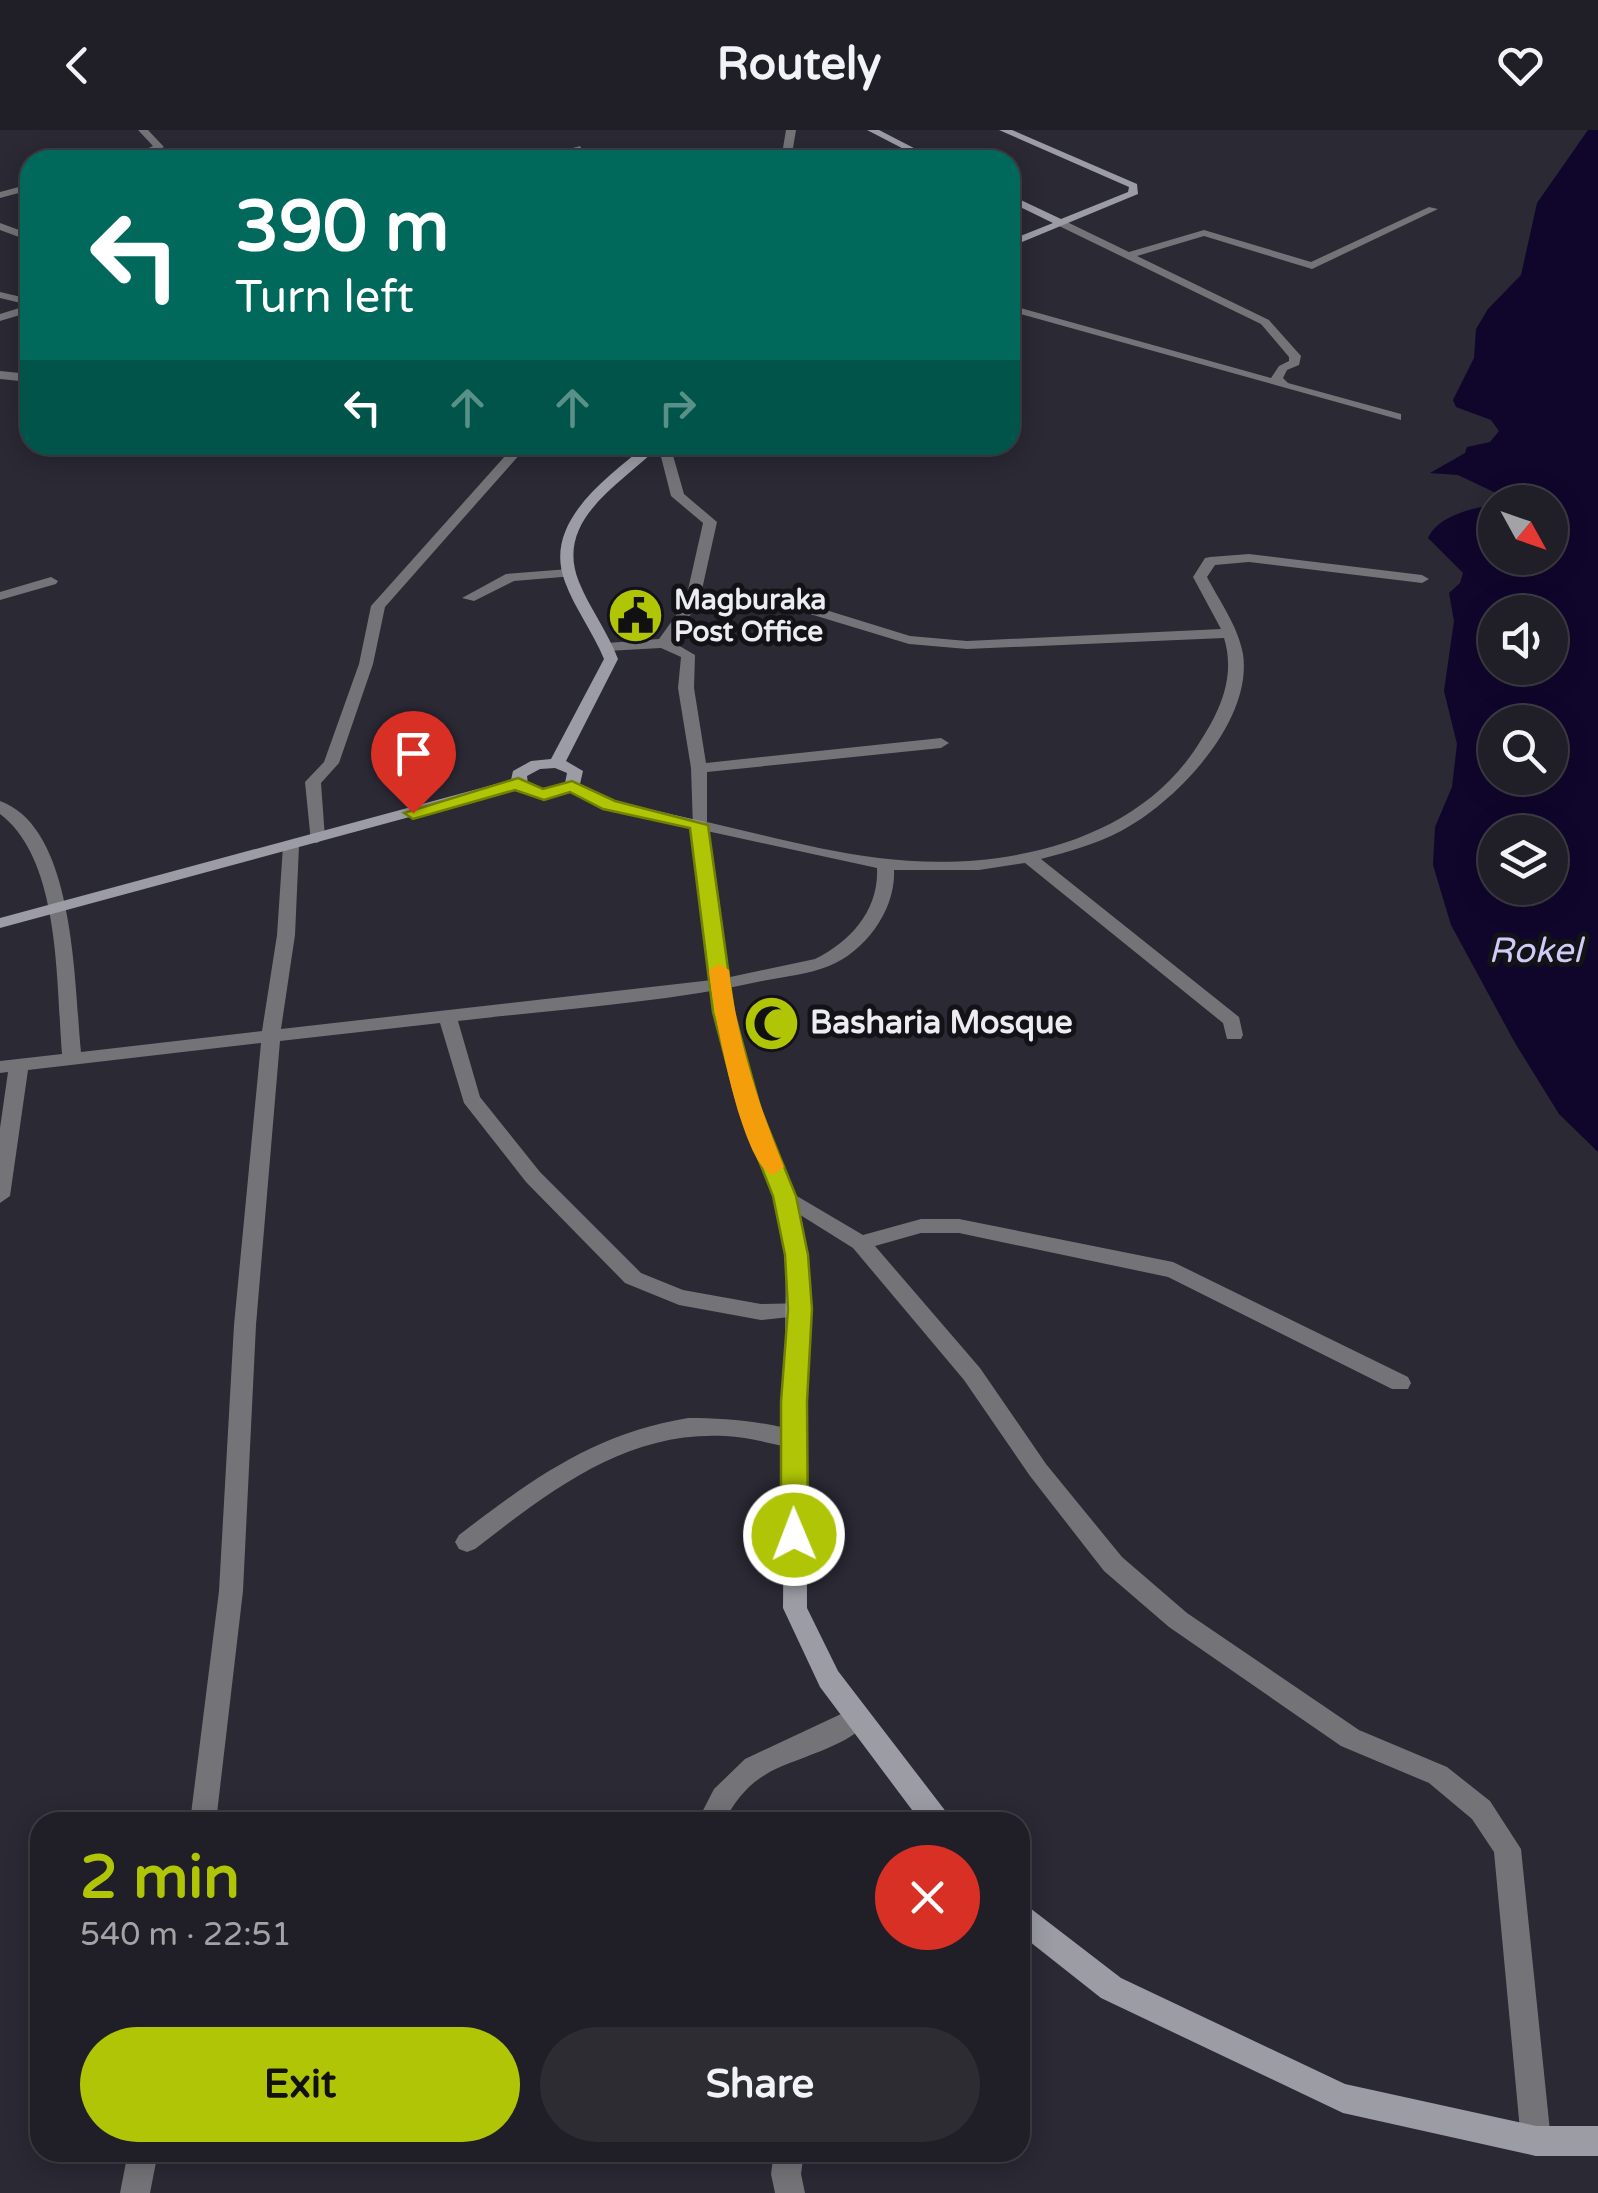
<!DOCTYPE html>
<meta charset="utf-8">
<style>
body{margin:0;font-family:"Varela Round",sans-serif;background:#2d2c33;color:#f1f3f6;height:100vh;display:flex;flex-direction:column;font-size:38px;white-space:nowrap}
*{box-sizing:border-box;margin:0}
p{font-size:32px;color:#a2a2a7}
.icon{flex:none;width:55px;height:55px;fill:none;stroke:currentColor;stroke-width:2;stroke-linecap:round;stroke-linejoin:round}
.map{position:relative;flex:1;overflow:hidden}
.drawer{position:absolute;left:30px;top:1682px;width:1000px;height:350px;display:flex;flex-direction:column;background:#201f27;border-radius:30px;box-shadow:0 5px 25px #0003,0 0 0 2px #3d3d44}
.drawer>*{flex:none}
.banner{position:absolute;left:20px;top:20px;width:1000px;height:305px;border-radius:30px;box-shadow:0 5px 25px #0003,0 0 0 2px #3d3d44;background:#00695c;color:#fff;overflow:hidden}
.needle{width:65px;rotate:130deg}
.tools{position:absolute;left:1478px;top:355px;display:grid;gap:20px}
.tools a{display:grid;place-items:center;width:90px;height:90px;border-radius:50%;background:#201f27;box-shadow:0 5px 25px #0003,0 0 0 2px #3d3d44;font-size:50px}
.pin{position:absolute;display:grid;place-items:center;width:85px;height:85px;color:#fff;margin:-102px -42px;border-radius:50% 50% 50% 0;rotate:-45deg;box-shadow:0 0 10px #0007}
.pin .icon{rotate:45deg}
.me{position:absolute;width:110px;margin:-55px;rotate:359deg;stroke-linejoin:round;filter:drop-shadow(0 0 8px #0008)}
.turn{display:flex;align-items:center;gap:35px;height:210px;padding:0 50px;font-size:45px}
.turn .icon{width:130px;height:130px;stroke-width:2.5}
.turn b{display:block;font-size:70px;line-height:85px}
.lanes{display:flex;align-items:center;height:95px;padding:0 50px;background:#0003;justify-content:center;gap:50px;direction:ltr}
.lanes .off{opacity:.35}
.round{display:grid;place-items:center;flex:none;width:105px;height:105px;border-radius:52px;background:#2d2c33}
.head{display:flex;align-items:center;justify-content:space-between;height:170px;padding:0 50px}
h1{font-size:60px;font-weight:700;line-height:75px;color:#afc505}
.primary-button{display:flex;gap:20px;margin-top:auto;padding:20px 50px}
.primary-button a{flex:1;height:115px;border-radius:60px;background:#afc505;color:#111;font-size:40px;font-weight:700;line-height:115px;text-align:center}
.primary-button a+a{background:#2d2c33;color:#f1f3f6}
header{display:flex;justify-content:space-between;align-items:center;height:130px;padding:0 50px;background:#201f27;font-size:45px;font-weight:700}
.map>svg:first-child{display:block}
.water{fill:#10062c;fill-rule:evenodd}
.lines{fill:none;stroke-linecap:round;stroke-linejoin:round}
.street{fill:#737378;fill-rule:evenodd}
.secondary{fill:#9c9ca5;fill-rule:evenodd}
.route{fill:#afc505;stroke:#728003;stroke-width:2.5}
.slow{fill:#f59e0b}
.labels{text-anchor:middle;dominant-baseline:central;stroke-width:10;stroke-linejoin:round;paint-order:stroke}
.far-poi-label{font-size:28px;font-weight:bold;fill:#ececf3;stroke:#131217;text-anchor:start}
.poi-label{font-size:32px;font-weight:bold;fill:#ececf3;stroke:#131217;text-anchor:start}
.water-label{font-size:35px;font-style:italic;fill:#cfcaf7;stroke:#131217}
</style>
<header><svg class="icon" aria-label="back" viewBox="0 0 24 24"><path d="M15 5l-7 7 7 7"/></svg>Routely<svg class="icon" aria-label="heart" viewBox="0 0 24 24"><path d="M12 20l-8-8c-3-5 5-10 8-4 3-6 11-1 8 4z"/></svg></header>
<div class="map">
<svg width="1598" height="2063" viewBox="0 0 1598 2063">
<rect width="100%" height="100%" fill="#2a2934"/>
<path class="water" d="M1588,0H1598V1022L1559,984L1515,913L1451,795L1433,735L1435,697L1452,657L1457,614L1444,561L1454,491L1449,463L1460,453L1463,443L1428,408C1438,387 1466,380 1487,376L1496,363L1458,345L1430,343L1465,323L1467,317L1490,312L1499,301L1491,290L1456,277L1453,270L1474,228L1476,199L1488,179L1521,145L1537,73ZM1495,372H1550V428H1495ZM1495,482H1550V538H1495ZM1495,592H1550V648H1495ZM1495,702H1550V758H1495Z"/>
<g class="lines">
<g class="street">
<polygon points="138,0 148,0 164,17 135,30 122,30 153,16"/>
<polygon points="786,0 796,0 791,30 781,30"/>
<polygon points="580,16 583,21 547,30 530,30"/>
<polygon points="30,54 30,60 0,68 0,62"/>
<polygon points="1429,77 1438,79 1312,139 1204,106 1137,126 1269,190 1301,226 1299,235 1287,240 1283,248 1288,253 1401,284 1401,290 1010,181 1010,175 1271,248 1279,236 1289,231 1289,227 1261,194 1057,95 1057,91 1065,91 1129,122 1204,100 1311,132"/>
<polygon points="0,93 30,104 30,111 0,100"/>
<polygon points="0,162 30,169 30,182 0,191 0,184 29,175 0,168"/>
<polygon points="0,241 30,244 30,252 0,249"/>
<polygon points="515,315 528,315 385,477 373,534 339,633 321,653 325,708 317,713 311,712 305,652 324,632 359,534 371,476"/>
<path d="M658,315H670L684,364L717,392L699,473L671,511L695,525L694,558L706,633L941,608L949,613L941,618L707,642V692C764,705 821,721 879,728C989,742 1127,719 1194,621C1217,587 1237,550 1224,508L967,519L909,514L777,474V468H787L910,506L967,511L1221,499L1193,447L1205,428L1210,427L1249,424L1422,445L1429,449L1422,453L1249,432L1215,435L1207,447C1220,472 1238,496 1243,524C1253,592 1176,672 1121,701C1096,714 1068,722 1041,729L1239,887L1243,905L1241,909H1227L1223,893L1025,733L979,740H894C896,779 866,821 829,836C809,844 784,847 762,851C663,873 559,879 458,891L480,967L540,1042L641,1143L683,1160L761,1174L808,1173L811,1179L808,1185L761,1190L679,1175L625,1153L526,1052L464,973L440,893L280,911L256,1195L243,1461L216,1692H190L219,1461L234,1195L261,913L28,940L10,1066L0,1073V998L8,942L0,943V931L62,924C56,853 61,730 0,684V671C76,698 74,855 81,922L262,901L277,805L283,716L291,711L299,716L295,805L281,899L721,849L815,829C851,811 879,780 877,738L693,698L691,638L678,558L681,527L661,518L607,521L600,517L607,513L659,509L685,473L703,393L671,366Z"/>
<polygon points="569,439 574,440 574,446 514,451 474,471 462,468 506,444"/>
<polygon points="51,447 58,451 56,454 0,470 0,462"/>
<polygon points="785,1059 863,1105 921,1089 959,1089 1173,1132 1408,1247 1411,1253 1408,1259 1392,1259 1168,1147 959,1103 921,1103 875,1116 980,1238 1046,1334 1122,1427 1187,1483 1359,1600 1447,1637 1490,1671 1521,1719 1551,2011 1547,2022 1536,2026 1525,2022 1521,2011 1494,1722 1472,1689 1429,1653 1341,1616 1169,1497 1104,1441 1030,1346 964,1250 853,1118 778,1071 775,1066"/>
<path d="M688,1288C726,1288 765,1291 802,1303L805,1309L802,1315L794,1318C771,1314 748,1307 725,1306C625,1301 550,1361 475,1419L467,1422L459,1419L455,1412L459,1405C532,1349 595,1303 688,1288Z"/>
<path d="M856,1577L865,1580L869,1588C856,1616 791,1628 765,1645C746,1656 734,1673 724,1692H697L714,1659L745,1629Z"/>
<polygon points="128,2022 158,2022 150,2063 120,2063"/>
<polygon points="774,2022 804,2022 801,2044 805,2063 775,2063 771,2044"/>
</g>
<g class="secondary">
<polygon points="867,0 879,0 937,30 925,30"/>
<polygon points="999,0 1012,0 1137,54 1138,64 1010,117 1010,110 1053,93 1010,72 1010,65 1061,89 1128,62 1129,57"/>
<path d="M646,315H660C624,353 553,388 579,452C590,479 608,502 618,529L566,631L583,641L580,654L614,671L705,692L707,695L732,882L760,980L795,1066L806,1125L807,1478L838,1541L947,1683L950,1692H921L820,1557L783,1478L786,1125L775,1066L740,980L714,882L691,698L603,678L571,662L544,670L513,659L0,798V788L511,650L513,641L531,631L551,629L604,529C593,502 575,479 565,452C542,392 607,348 646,315ZM555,638L567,643L565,653L544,660L528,654L527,646L540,639Z"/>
<polygon points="1020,1774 1030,1778 1121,1848 1345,1954 1536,1996 1598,1996 1598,2026 1536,2026 1343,1983 1101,1868 1020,1804"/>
</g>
</g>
<polygon class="route" points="518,648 543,659 572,651 615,671 708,695 734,882 761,980 796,1066 808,1125 812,1179 807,1272 808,1405 804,1413 785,1413 781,1405 781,1272 788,1179 785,1125 773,1066 739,980 713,882 690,698 603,679 570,662 544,670 515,660 413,689 404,683"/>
<path class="slow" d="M719,834L729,840C737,909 758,973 784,1037L773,1045C741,1036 712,874 709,840Z"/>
<defs>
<symbol id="civic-disc" viewBox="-11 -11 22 22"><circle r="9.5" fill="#afc505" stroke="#131217"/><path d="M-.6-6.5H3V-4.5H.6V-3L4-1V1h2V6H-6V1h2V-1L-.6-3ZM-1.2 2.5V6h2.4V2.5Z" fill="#111"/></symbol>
<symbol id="mosque-disc" viewBox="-11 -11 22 22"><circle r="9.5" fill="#afc505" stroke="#131217"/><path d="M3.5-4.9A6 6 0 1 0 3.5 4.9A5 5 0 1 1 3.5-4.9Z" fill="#111"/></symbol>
</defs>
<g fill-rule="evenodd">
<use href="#civic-disc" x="604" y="454" width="63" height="63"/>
<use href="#mosque-disc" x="740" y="862" width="63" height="63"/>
</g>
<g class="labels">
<g class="far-poi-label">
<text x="674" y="470">Magburaka<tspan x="674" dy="32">Post Office</tspan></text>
</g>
<g class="poi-label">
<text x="810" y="893">Basharia Mosque</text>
</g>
<g class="water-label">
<text x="1535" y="821">Rokel</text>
</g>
</g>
</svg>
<div class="tools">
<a><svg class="needle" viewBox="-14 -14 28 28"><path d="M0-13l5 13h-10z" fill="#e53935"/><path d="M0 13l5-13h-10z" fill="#a2a2a7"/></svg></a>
<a><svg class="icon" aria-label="sound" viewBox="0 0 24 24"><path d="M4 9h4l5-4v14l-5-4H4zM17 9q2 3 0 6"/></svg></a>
<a><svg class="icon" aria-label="search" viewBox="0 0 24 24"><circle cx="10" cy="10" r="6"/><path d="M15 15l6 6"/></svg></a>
<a><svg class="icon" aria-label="layers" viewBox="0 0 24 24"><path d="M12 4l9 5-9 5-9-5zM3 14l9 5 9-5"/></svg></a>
</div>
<div class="pin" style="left:413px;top:683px;background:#d93025"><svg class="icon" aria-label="arrive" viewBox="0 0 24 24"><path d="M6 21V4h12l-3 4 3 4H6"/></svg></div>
<svg class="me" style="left:794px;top:1405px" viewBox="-20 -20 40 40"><circle r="17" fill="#afc505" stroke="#fff" stroke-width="3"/><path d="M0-11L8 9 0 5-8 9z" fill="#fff"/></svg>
<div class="banner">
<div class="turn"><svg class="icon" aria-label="left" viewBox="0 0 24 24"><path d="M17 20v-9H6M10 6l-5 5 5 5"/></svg><div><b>390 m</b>Turn left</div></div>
<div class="lanes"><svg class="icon" aria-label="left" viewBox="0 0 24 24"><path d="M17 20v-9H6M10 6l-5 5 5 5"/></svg><svg class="icon off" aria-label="ahead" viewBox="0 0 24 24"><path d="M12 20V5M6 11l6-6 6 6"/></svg><svg class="icon off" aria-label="ahead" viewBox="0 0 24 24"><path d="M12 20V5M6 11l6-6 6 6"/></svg><svg class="icon off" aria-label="right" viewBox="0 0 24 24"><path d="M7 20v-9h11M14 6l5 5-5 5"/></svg></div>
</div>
<section class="drawer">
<div class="head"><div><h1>2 min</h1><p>540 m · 22:51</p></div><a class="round" style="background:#d93025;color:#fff"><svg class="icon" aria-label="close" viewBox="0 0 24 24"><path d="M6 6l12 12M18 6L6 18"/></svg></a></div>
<div class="primary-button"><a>Exit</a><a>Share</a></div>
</section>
</div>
